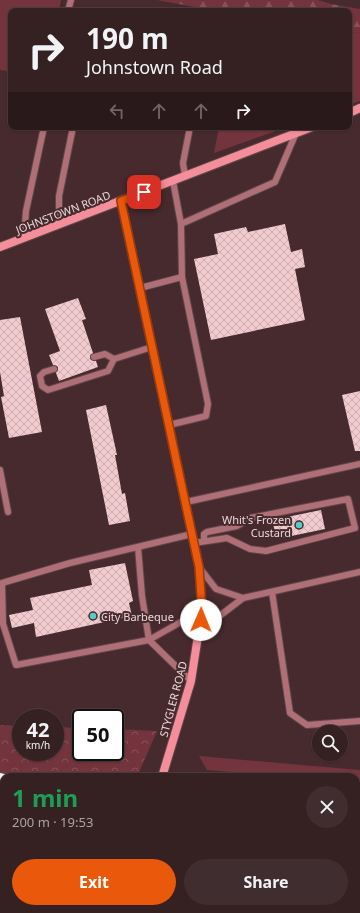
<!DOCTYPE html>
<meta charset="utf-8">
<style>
body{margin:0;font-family:"Noto Sans",sans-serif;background:#402d2f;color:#f1f3f6;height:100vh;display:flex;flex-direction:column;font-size:15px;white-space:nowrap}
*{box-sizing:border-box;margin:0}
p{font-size:13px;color:#aaa3a5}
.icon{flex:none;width:22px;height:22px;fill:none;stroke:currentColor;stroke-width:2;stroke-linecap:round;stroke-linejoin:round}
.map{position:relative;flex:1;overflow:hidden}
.sheet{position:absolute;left:0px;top:773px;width:360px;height:140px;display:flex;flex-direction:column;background:#352022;border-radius:12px 12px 0 0;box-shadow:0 1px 3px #0004,0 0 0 1px #4f3e40}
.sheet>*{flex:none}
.hud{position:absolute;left:8px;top:8px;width:344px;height:122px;border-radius:8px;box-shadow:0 1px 3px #0004,0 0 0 1px #4f3e40;background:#352022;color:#f1f3f6;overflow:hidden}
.tools{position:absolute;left:312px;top:725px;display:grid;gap:8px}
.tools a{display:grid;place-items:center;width:36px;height:36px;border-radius:50%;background:#352022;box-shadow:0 1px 3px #0004,0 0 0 1px #4f3e40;font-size:20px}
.speed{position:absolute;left:12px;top:709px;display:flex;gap:8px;font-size:20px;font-weight:700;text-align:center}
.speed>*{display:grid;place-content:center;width:52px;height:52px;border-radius:50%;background:#352022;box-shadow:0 1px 3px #0004,0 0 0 1px #4f3e40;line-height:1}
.speed small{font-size:10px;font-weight:400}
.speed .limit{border:2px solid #111;border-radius:6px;background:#fff;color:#111}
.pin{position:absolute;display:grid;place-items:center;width:34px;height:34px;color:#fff;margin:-17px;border-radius:8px;box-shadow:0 2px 6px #0006}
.me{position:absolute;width:44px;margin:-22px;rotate:1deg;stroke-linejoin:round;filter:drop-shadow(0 0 3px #0008)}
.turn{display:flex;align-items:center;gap:14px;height:84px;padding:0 12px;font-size:18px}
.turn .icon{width:52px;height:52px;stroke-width:2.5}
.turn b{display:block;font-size:28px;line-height:34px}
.lanes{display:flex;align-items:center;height:38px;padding:0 12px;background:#0003;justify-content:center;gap:20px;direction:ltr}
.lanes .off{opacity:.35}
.round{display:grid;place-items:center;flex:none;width:42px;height:42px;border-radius:21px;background:#402d2f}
.head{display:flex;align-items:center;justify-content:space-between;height:68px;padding:0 12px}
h1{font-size:24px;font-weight:700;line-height:30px;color:#1e9e55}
.cta{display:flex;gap:8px;margin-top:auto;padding:8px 12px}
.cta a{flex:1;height:46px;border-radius:24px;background:#ea580c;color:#fff;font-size:16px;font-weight:700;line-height:46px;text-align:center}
.cta a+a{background:#402d2f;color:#f1f3f6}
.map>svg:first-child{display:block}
.grass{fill:#73343d}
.forest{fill:url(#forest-firs)}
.park{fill:url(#park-crowns)}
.building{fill:url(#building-cross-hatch)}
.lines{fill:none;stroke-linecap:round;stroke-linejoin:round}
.lane-casing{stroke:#614649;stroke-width:8}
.secondary-casing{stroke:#614649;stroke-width:10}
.highway-casing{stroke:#614649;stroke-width:14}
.lane{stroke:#af6f76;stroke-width:6}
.secondary{stroke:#f48e9b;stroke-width:8}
.highway{stroke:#f2f2f2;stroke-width:12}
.route-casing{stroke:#983908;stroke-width:10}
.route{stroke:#ea580c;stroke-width:7}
.poi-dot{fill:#53cdca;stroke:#472a2d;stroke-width:1.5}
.labels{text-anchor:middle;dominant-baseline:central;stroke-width:4;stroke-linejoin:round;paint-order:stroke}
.street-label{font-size:11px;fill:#ebd7d9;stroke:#472a2d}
.poi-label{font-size:11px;fill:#ebd7d9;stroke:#472a2d;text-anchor:end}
</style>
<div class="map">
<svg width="360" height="913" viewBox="0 0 360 913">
<defs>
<pattern id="forest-firs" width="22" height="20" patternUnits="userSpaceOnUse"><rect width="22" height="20" fill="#73343d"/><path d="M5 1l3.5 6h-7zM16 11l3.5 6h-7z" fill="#875158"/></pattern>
<pattern id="park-crowns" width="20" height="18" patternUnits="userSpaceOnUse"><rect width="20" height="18" fill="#73343d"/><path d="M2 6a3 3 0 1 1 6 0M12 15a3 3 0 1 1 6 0" fill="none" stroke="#875158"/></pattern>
<pattern id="building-cross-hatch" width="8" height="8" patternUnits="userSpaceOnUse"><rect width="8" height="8" fill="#f0cacd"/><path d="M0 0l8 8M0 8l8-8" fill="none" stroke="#ceaeb1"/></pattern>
</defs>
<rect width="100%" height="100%" fill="#472a2d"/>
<g class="grass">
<polygon points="0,0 61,0 59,11 11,11 11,72 0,70"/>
<polygon points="349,31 360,33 360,101 349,105"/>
<polygon points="219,127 287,127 214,153"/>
<polygon points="199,756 360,770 360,782 356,782 356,777 295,777 207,770"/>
</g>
<polygon class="forest" points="157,0 318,0 331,4 360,9 360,33 349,31 349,11 216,11"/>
<polygon class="park" points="0,725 21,726 21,752 55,752 55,727 81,728 81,752 115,752 115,729 157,731 137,777 4,777 4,847 0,847"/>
<g class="building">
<polygon points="285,224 291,252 302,249 305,267 295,269 305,320 211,340 194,259 218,254 214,234 246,227 248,232"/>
<polygon points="78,298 86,319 82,320 93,353 90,359 96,361 98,367 59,381 56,373 58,367 53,365 49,355 60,351 45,309"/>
<polygon points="20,317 42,432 9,438 1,397 4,396 0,372 0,320"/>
<polygon points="360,391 360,451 355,451 342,395"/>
<polygon points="106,405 117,455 115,455 122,494 125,493 130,521 109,525 86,410"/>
<polygon points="321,510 325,529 277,539 272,520"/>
<polygon points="125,563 133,601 129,603 132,616 36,637 34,623 12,628 9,615 33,610 30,598 92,585 89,570"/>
</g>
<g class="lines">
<defs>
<g id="lane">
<polyline points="68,11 71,0"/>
<polyline points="105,11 119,11"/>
<polyline points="185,176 183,163 190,127"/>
<polyline points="173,181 181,224 275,182 296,133"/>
<polyline points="59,225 59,196 73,127"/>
<polyline points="24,238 26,211 44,127"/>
<polyline points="140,288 182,277"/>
<polyline points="114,359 152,347"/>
<polyline points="54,369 44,372 40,376 42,386 48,390 108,371 114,359 105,354 94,357"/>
<polyline points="169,425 206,416 208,404 182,277 181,224"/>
<polyline points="0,470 8,512"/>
<polyline points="186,502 360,464"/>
<polyline points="192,534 70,563 2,583 3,624 16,665 149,640 202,610"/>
<polyline points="194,543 227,538 250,549 266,551 355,528 348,499 250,518 237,526 207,532 204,534 204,541"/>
<polyline points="138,547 142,596 149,640 191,681"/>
<polyline points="199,567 216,589 243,598"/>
<polyline points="272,592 290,713 307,725 360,721"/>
<polyline points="200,631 243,598 360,572"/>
<polyline points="0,874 4,875"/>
<polyline points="0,893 4,891"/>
<polyline points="25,909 26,913"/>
<polyline points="39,909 40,913"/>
<polyline points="213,909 231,913"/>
<polyline points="189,913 194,909"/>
</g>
<g id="secondary">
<polyline points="349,113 360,108"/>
<polyline points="121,201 199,567 202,610 191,681 162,777"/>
<polyline points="0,247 312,127"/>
<polyline points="127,913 128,909"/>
</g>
<g id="highway">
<polyline points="0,779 4,780"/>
<polyline points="356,807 360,807"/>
<polyline points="0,815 4,815"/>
<polyline points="356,839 360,840"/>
</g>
</defs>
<use href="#lane" class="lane-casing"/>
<use href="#secondary" class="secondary-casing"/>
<use href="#highway" class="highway-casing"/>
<use href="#lane" class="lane"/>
<use href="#secondary" class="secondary"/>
<use href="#highway" class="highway"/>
</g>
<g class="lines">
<defs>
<polyline id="route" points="144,192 121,201 199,567 202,610 201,620"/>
</defs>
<use href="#route" class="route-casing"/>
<use href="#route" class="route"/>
</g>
<g class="poi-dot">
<circle cx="299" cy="525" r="4"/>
<circle cx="93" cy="616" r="4"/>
</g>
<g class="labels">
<g class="street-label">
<text transform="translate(63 212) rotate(-21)">JOHNSTOWN ROAD</text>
<text transform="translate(173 699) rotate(-75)">STYGLER ROAD</text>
</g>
<g class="poi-label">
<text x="291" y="519">Whit's Frozen<tspan x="291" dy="13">Custard</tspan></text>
<text x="101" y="616" text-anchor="start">City Barbeque</text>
</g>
</g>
</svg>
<div class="tools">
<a><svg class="icon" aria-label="search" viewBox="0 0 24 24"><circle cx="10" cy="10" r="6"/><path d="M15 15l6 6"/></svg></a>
</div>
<div class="speed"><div>42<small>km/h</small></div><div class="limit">50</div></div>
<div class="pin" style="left:144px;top:192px;background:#d93025"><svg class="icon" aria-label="arrive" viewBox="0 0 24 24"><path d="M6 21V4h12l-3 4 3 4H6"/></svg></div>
<svg class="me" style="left:201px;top:620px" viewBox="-20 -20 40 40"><circle r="19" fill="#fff"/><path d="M0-13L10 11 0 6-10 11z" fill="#ea580c"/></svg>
<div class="hud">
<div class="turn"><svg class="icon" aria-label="right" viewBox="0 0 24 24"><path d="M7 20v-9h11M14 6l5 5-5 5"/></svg><div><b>190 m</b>Johnstown Road</div></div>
<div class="lanes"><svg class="icon off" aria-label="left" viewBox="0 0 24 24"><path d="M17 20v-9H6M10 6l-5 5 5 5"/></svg><svg class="icon off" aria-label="ahead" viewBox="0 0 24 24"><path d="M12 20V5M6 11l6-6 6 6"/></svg><svg class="icon off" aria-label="ahead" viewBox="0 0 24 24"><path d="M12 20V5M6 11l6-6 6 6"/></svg><svg class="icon" aria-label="right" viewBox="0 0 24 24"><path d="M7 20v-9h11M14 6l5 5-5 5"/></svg></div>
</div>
<section class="sheet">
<div class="head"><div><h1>1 min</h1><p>200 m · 19:53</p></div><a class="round"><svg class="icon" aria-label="close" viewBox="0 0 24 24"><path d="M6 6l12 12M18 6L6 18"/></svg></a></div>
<div class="cta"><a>Exit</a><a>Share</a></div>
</section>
</div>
